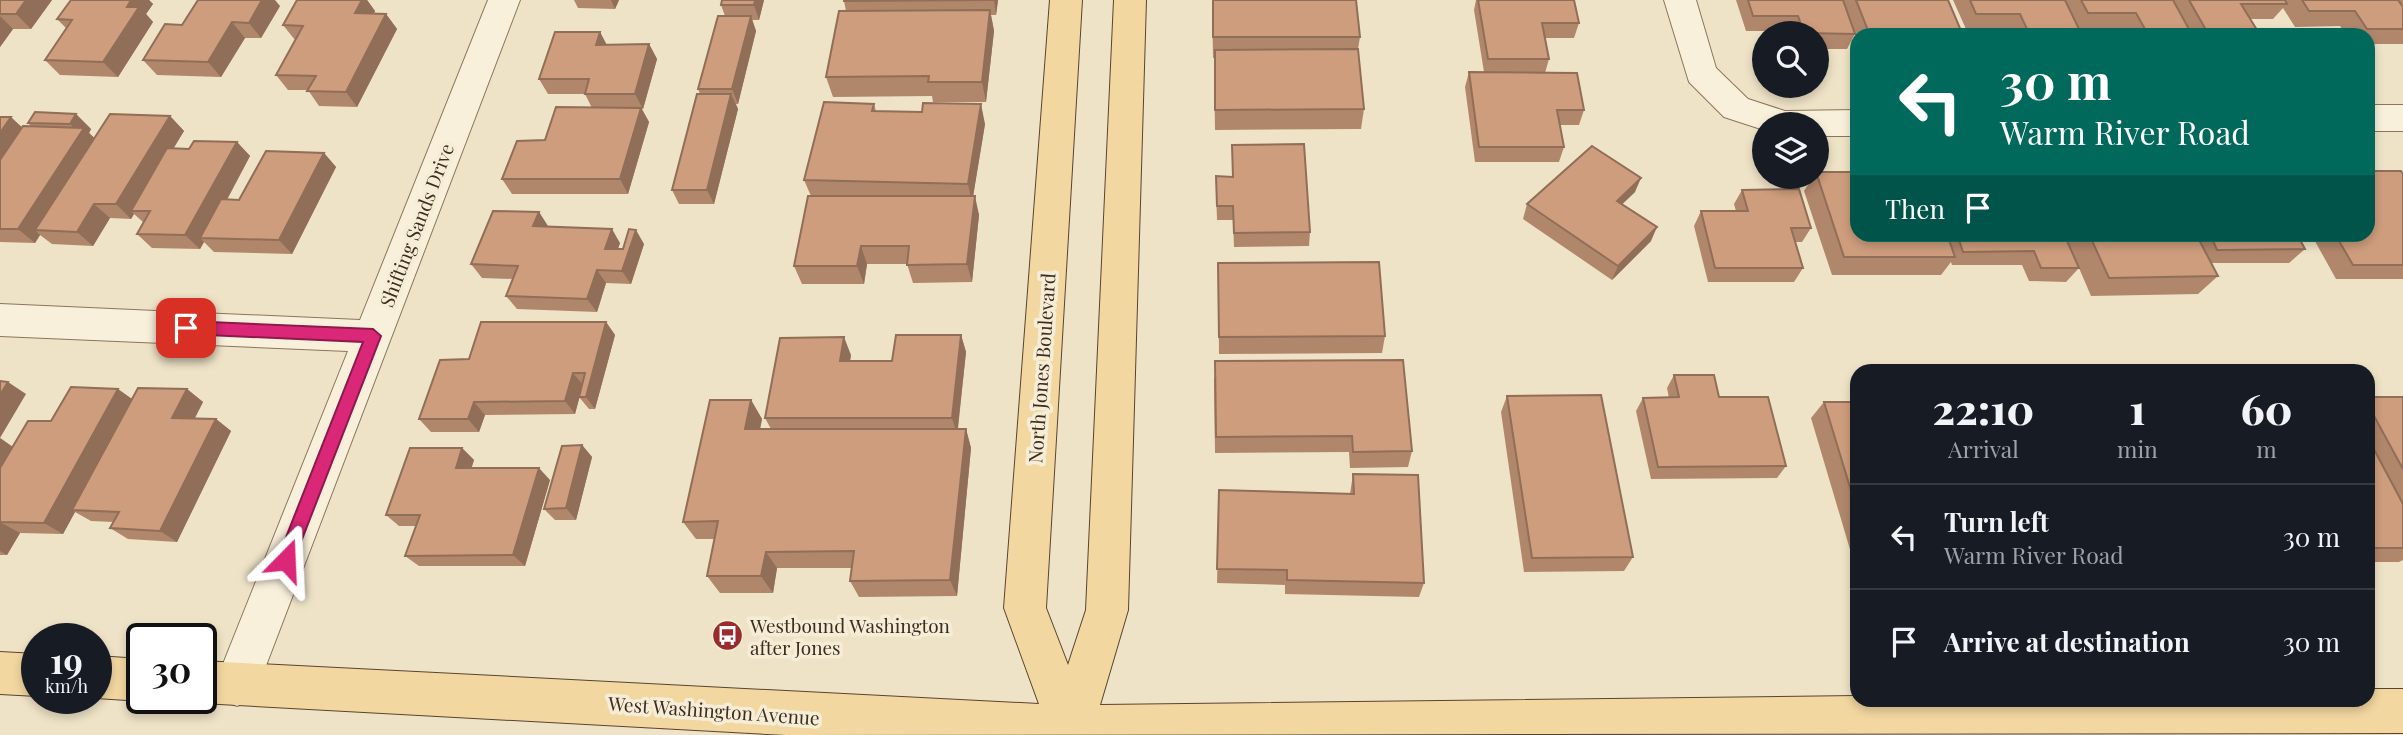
<!DOCTYPE html>
<style>
body{margin:0;font-family:"Playfair Display",serif;background:#20242c;color:#f1f3f6;height:100vh;display:flex;flex-direction:column;font-size:26px;white-space:nowrap}
*{box-sizing:border-box;margin:0}
p{font-size:23px;color:#9ea1a6}
.icon{flex:none;width:38px;height:38px;fill:none;stroke:currentColor;stroke-width:2;stroke-linecap:round;stroke-linejoin:round}
.map{position:relative;flex:1;overflow:hidden}
.side{position:absolute;left:1850px;top:364px;width:525px;height:343px;display:flex;flex-direction:column;background:#171b24;border-radius:21px;box-shadow:0 4px 10px #0003}
.side>*{flex:none}
.guide{position:absolute;left:1850px;top:28px;width:525px;height:214px;border-radius:21px;box-shadow:0 4px 10px #0003;background:#00695c;color:#fff;overflow:hidden}
.buttons{position:absolute;left:1752px;top:21px;display:grid;gap:14px}
.buttons a{display:grid;place-items:center;width:77px;height:77px;border-radius:50%;background:#171b24;box-shadow:0 4px 10px #0003;font-size:35px}
.speed{position:absolute;left:21px;top:623px;display:flex;gap:14px;font-size:35px;font-weight:700;text-align:center}
.speed>*{display:grid;place-content:center;width:91px;height:91px;border-radius:50%;background:#171b24;box-shadow:0 4px 10px #0003;line-height:1}
.speed small{font-size:18px;font-weight:400}
.speed .limit{border:4px solid #111;border-radius:10px;background:#fff;color:#111}
.pin{position:absolute;display:grid;place-items:center;width:60px;height:60px;color:#fff;margin:-30px;border-radius:14px;box-shadow:0 4px 10px #0006}
.me{position:absolute;width:77px;margin:-38px;rotate:21deg;stroke-linejoin:round;filter:drop-shadow(0 0 5px #0008)}
.turn{display:flex;align-items:center;gap:24px;height:147px;padding:0 35px;font-size:32px}
.turn .icon{width:91px;height:91px;stroke-width:2.5}
.turn b{display:block;font-size:49px;line-height:60px}
.then{display:flex;align-items:center;height:66px;padding:0 35px;background:#0003;gap:14px;font-size:26px}
.eta{display:flex;justify-content:space-evenly;align-items:center;height:119px;text-align:center}
.eta b{font-size:42px;font-weight:800;line-height:49px}
ul{padding:0;list-style:none}
li{display:flex;align-items:center;gap:21px;height:105px;padding:0 35px;border-top:2px solid #363941}
li div{flex:1}
li b{display:block;font-size:26px}
li em{font-style:normal}
.map>svg:first-child{display:block}
.lines{fill:none;stroke-linecap:round;stroke-linejoin:round}
.minor-casing{stroke:#8b755c;stroke-width:2}
.major-casing{stroke:#594330;stroke-width:2}
.minor{fill:#f9f0db;fill-rule:evenodd}
.major{fill:#f2d7a0;fill-rule:evenodd}
.wall{fill:#b1876c}
.shaded-wall{fill:#906e58}
.building{fill:#ce9d7d;stroke:#906e58;stroke-width:2}
.route{fill:#db2777;stroke:#8e194d;stroke-width:2}
.labels{text-anchor:middle;dominant-baseline:central;stroke-width:7;stroke-linejoin:round;paint-order:stroke}
.street-label{font-size:19px;fill:#3c2d20;stroke:#f6edd7}
.poi-label{font-size:19px;fill:#3c2d20;stroke:#f6edd7;text-anchor:start}
</style>
<div class="map">
<svg width="2403" height="735" viewBox="0 0 2403 735">
<rect width="100%" height="100%" fill="#efe3c7"/>
<g class="lines">
<defs>
<g id="minor">
<polygon points="488,0 520,0 259,684 253,699 237,706 221,699 215,684 348,351 0,336 0,304 360,320"/>
<polygon points="1664,0 1696,0 1716,68 1748,99 1785,111 1857,110 1857,136 1816,136 1816,124 1764,124 1764,130 1724,117 1689,82"/>
<rect x="2368" y="105" width="35" height="26"/>
</g>
<g id="major">
<polygon points="1050,0 1082,0 1046,608 1068,665 1086,610 1114,0 1146,0 1128,610 1100,705 1857,696 1857,700 2368,700 2368,689 2403,689 2403,733 786,735 201,703 188,698 201,698 201,661 1039,704 1004,608"/>
<polygon points="0,652 37,654 37,696 0,694"/>
<polygon points="96,656 142,659 142,698 150,698 142,701 96,698"/>
</g>
</defs>
<use href="#minor" class="minor-casing"/>
<use href="#major" class="major-casing"/>
<use href="#minor" class="minor"/>
<use href="#major" class="major"/>
</g>
<g class="wall">
<polygon points="0,0 52,0 31,29 13,29 0,47"/>
<polygon points="71,0 149,0 153,4 146,14 153,22 118,77 60,75 45,60 66,28 57,19"/>
<polygon points="297,0 367,0 375,11 374,13 386,14 397,29 357,107 319,106 308,90 288,90 276,75 295,40 283,25"/>
<polygon points="574,0 619,0 615,9 578,8"/>
<polygon points="722,0 764,0 759,20 752,20 756,31 738,104 736,104 738,109 714,204 679,204 672,190 700,94 698,89 725,16 721,5"/>
<polygon points="998,0 996,15 991,15 994,31 986,102 933,102 932,96 833,97 826,77 846,11 844,1"/>
<polygon points="1212,0 1360,37 1358,49 1364,109 1361,129 1215,130 1214,58 1213,58"/>
<polygon points="1476,0 1574,0 1579,23 1574,38 1545,38 1549,59 1545,73 1584,110 1579,125 1560,125 1564,147 1559,162 1475,162 1465,87 1469,72 1484,72 1474,10"/>
<polygon points="1736,0 1948,0 1962,33 1960,35 1857,35 1857,39 1855,34 1847,49 1816,49 1816,33 1792,33 1791,31 1746,31"/>
<polygon points="1953,0 2403,0 2403,44 2368,44 2368,35 2346,35 2340,26 2295,27 2283,8 2273,19 2250,19 2257,30 2252,35 2128,35 2124,28 2079,28 2074,35 2012,35 2009,29 1966,29"/>
<polygon points="280,6 261,38 245,38 221,77 157,75 143,60 182,25"/>
<polygon points="600,32 606,45 649,44 657,59 643,109 642,109 649,122 628,194 512,194 502,179 545,140 592,108 585,94 548,94 539,79"/>
<polygon points="874,104 876,111 985,124 973,196 979,215 972,282 913,283 907,264 867,264 864,284 802,284 794,266 811,196 804,180"/>
<polygon points="76,114 91,129 89,133 94,138 170,116 184,131 173,148 189,149 237,142 250,156 227,200 239,200 324,153 336,167 292,254 214,252 204,242 200,249 152,248 137,234 143,222 134,214 131,219 110,218 93,246 52,244 40,235 35,243 0,242 0,117 22,127 31,126 28,123"/>
<polygon points="1232,145 1310,232 1309,246 1234,247 1233,220 1217,220 1216,191 1216,176 1232,177"/>
<polygon points="1816,172 1857,234 2297,234 2305,249 2289,263 2211,263 2218,276 2198,294 2091,296 2079,268 2066,282 2029,281 2022,265 1952,265 1951,262 1941,275 1832,275 1804,191 1813,177 1816,177"/>
<polygon points="2403,174 2403,279 2336,279 2311,234 2368,234"/>
<polygon points="1742,190 1811,228 1802,242 1795,242 1803,268 1794,282 1708,282 1694,226 1701,211 1736,211 1734,204"/>
<polygon points="1635,192 1622,204 1651,241 1612,280 1523,219 1527,204"/>
<polygon points="539,212 548,227 620,243 618,249 623,249 644,244 631,284 606,283 597,312 517,309 506,296 513,279 482,278 471,264"/>
<polygon points="1218,263 1385,336 1382,353 1219,354"/>
<polygon points="606,322 615,335 595,409 589,409 579,397 575,414 485,415 479,432 431,432 419,419 469,359"/>
<polygon points="961,335 966,352 958,429 966,429 971,448 957,596 859,597 850,581 852,568 777,568 773,593 720,593 707,576 715,539 696,539 683,522 751,400 762,419 760,429 771,429 765,418 851,355 850,361 892,361"/>
<polygon points="1674,375 1719,397 1786,466 1777,478 1651,479 1636,411 1643,398 1669,398 1667,388"/>
<polygon points="1214,378 1412,451 1408,467 1350,468 1349,452 1215,453"/>
<polygon points="187,389 203,402 194,418 216,419 231,431 177,542 128,539 110,528 113,522 91,521 75,512 63,534 20,533 7,555 0,555 0,438 13,447 51,421 132,399"/>
<polygon points="1507,396 1633,557 1624,571 1524,572 1501,412"/>
<polygon points="2368,397 2403,397 2403,560 2399,562 2368,562"/>
<polygon points="1824,402 1857,402 1857,573 1811,418"/>
<polygon points="582,445 592,457 576,520 555,520 544,509"/>
<polygon points="462,448 474,460 471,468 550,480 525,566 419,566 405,556 416,526 399,526 386,515"/>
<polygon points="1353,474 1424,583 1419,597 1285,594 1285,585 1217,583 1219,505 1350,494"/>
</g>
<g class="shaded-wall">
<polygon points="26,0 52,0 31,29 16,14"/>
<polygon points="131,0 149,0 153,4 146,14 153,22 118,77 103,62 127,7"/>
<polygon points="262,0 275,0 280,6 261,38 249,23"/>
<polygon points="362,0 367,0 375,11 366,28 355,13"/>
<polygon points="611,0 619,0 615,9"/>
<polygon points="755,0 764,0 759,20 754,5"/>
<polygon points="994,0 998,0 996,15"/>
<polygon points="990,10 994,31 986,102 982,82"/>
<polygon points="386,14 397,29 357,107 346,92"/>
<polygon points="0,16 13,29 0,47"/>
<polygon points="751,16 756,31 738,104 732,89"/>
<polygon points="232,22 245,38 221,77 208,62"/>
<polygon points="600,32 608,47 596,45"/>
<polygon points="649,44 657,59 643,109 635,94"/>
<polygon points="731,94 738,109 714,204 707,190"/>
<polygon points="981,104 985,124 972,203 968,184"/>
<polygon points="641,108 649,122 628,194 620,179"/>
<polygon points="76,114 91,129 89,133 99,142 35,230 40,235 35,243 18,229 80,134 70,124"/>
<polygon points="170,116 184,131 136,211 131,211 134,214 131,219 116,204"/>
<polygon points="11,117 27,132 0,172 0,133"/>
<polygon points="237,142 250,156 206,238 200,238 204,242 200,249 185,235"/>
<polygon points="324,153 336,167 292,254 279,240"/>
<polygon points="1641,178 1635,192 1611,215 1617,201"/>
<polygon points="975,196 979,215 972,282 967,264"/>
<polygon points="94,204 110,218 93,246 77,232"/>
<polygon points="539,212 548,226 543,240 533,226"/>
<polygon points="1657,227 1651,241 1612,280 1618,266"/>
<polygon points="612,229 620,243 613,262 605,249"/>
<polygon points="636,230 644,244 631,284 622,271"/>
<polygon points="861,246 867,264 864,284 857,266"/>
<polygon points="597,270 606,283 597,312 587,299"/>
<polygon points="606,322 615,335 595,409 586,397"/>
<polygon points="961,335 966,352 957,434 952,418"/>
<polygon points="844,337 851,355 847,378 840,361"/>
<polygon points="573,373 583,385 575,414 565,401"/>
<polygon points="8,382 26,394 0,438 0,395"/>
<polygon points="118,389 135,401 72,510 75,512 63,534 44,523"/>
<polygon points="187,389 203,402 189,430 172,418"/>
<polygon points="751,400 762,419 756,448 745,429"/>
<polygon points="474,402 485,415 479,432 468,419"/>
<polygon points="216,419 231,431 177,542 160,531"/>
<polygon points="966,429 971,448 957,596 950,580"/>
<polygon points="0,438 14,448 0,472"/>
<polygon points="582,445 592,457 576,520 566,508"/>
<polygon points="462,448 474,460 468,480 456,468"/>
<polygon points="539,468 550,480 525,566 513,555"/>
<polygon points="0,522 20,533 7,555 0,551"/>
<polygon points="766,552 777,568 773,593 761,576"/>
</g>
<g class="building">
<polygon points="0,0 26,0 16,14 0,14"/>
<polygon points="71,0 131,0 127,7 139,7 103,62 45,60 72,20 57,19"/>
<polygon points="198,0 262,0 249,23 232,22 208,62 143,60 165,24 182,25"/>
<polygon points="297,0 362,0 355,13 386,14 346,92 307,91 316,76 276,75 303,26 283,25"/>
<polygon points="722,0 755,0 754,5 721,5"/>
<polygon points="844,0 994,0 844,1"/>
<polygon points="1213,0 1356,0 1360,37 1213,37"/>
<polygon points="1478,0 1574,0 1579,23 1542,23 1549,59 1488,59"/>
<polygon points="1748,0 1843,0 1855,34 1804,33 1798,16 1753,16"/>
<polygon points="1856,0 1948,0 1962,33 1869,33"/>
<polygon points="1970,0 2065,0 2079,29 2027,29 2020,14 1976,14"/>
<polygon points="2081,0 2173,0 2190,31 2146,31 2136,13 2088,13"/>
<polygon points="2189,0 2285,0 2287,4 2241,4 2257,30 2206,30"/>
<polygon points="2302,0 2398,0 2403,7 2403,29 2367,29 2355,11 2309,11"/>
<polygon points="990,10 982,82 928,82 929,76 826,77 839,11"/>
<polygon points="718,16 751,16 732,89 698,89"/>
<polygon points="555,32 600,32 596,45 649,44 635,94 585,94 589,79 539,79"/>
<polygon points="1358,49 1364,109 1215,110 1215,50"/>
<polygon points="1469,72 1577,73 1584,110 1557,110 1564,147 1479,147"/>
<polygon points="697,94 731,94 707,190 672,190"/>
<polygon points="824,102 874,104 872,111 922,112 923,103 981,104 968,184 804,180"/>
<polygon points="556,107 641,108 620,179 502,179 517,141 545,140"/>
<polygon points="35,112 76,114 70,124 28,123"/>
<polygon points="110,114 170,116 116,204 94,204 77,232 35,230"/>
<polygon points="0,117 11,117 0,133"/>
<polygon points="23,126 84,128 18,229 0,229 0,160"/>
<polygon points="194,141 237,142 185,235 137,234 150,211 131,211 167,148 189,149"/>
<polygon points="1304,144 1310,232 1234,233 1233,206 1217,206 1216,176 1233,177 1232,145"/>
<polygon points="1592,146 1641,178 1617,201 1657,227 1618,266 1527,204"/>
<polygon points="266,151 324,153 279,240 200,238 221,199 239,200"/>
<polygon points="2368,171 2401,171 2403,174 2403,265 2353,265 2335,234 2368,234"/>
<polygon points="1816,172 1857,172 1857,234 1947,234 1955,257 1844,257"/>
<polygon points="1799,189 1811,228 1791,228 1803,268 1715,268 1701,211 1748,211 1742,190"/>
<polygon points="808,196 975,196 967,264 907,265 909,246 861,246 857,266 794,266"/>
<polygon points="493,211 539,212 533,226 612,229 605,249 623,249 629,229 636,230 622,271 597,270 587,299 506,296 518,266 471,264"/>
<polygon points="1957,234 2064,234 2079,268 2041,268 2034,251 1963,252"/>
<polygon points="2089,234 2196,234 2218,276 2109,278"/>
<polygon points="2210,234 2297,234 2305,249 2217,250"/>
<polygon points="1379,262 1385,336 1219,337 1218,263"/>
<polygon points="481,322 606,322 586,397 579,397 585,373 573,373 565,401 474,402 468,419 419,419 440,360 469,359"/>
<polygon points="896,335 961,335 952,418 765,418 780,338 844,337 840,361 892,361"/>
<polygon points="1403,360 1412,451 1353,452 1352,436 1216,437 1215,361"/>
<polygon points="1674,375 1714,375 1719,397 1768,397 1786,466 1658,467 1643,398 1679,397"/>
<polygon points="0,381 8,382 0,395"/>
<polygon points="71,387 118,389 44,523 0,522 0,468 28,421 51,421"/>
<polygon points="138,388 187,389 172,418 216,419 160,531 110,528 119,512 72,510"/>
<polygon points="1601,395 1633,557 1532,558 1507,396"/>
<polygon points="2368,397 2403,397 2403,469 2368,405"/>
<polygon points="710,400 751,400 745,429 966,429 950,580 850,581 854,551 766,552 761,576 707,576 718,521 683,522"/>
<polygon points="1824,402 1857,402 1857,510"/>
<polygon points="2368,438 2403,504 2403,548 2368,548"/>
<polygon points="582,445 566,508 544,509 562,446"/>
<polygon points="410,448 462,448 456,468 539,468 513,555 405,556 420,515 386,515"/>
<polygon points="1353,474 1418,475 1424,583 1287,580 1287,570 1217,569 1219,490 1354,494"/>
</g>
<polygon class="route" points="186,321 373,329 381,336 292,565 286,568 277,560 363,342 186,334 179,328"/>
<defs>
<symbol id="bus-disc" viewBox="-11 -11 22 22"><circle r="9.5" fill="#9b2b2d" stroke="#f6edd7"/><path d="M-5-6H5V4H4V6H2V4H-2V6H-4V4H-5ZM-3.5-4V0h7V-4ZM-3.5 1.2v1.5H-2V1.2ZM2 1.2v1.5H3.5V1.2Z" fill="#fff"/></symbol>
</defs>
<g fill-rule="evenodd">
<use href="#bus-disc" x="710" y="618" width="35" height="35"/>
</g>
<g class="labels">
<g class="street-label">
<text transform="translate(416 225) rotate(-69)">Shifting Sands Drive</text>
<text transform="translate(1041 368) rotate(-86)">North Jones Boulevard</text>
<text transform="translate(714 710) rotate(4)">West Washington Avenue</text>
</g>
<g class="poi-label">
<text x="750" y="625">Westbound Washington<tspan x="750" dy="22">after Jones</tspan></text>
</g>
</g>
</svg>
<div class="buttons">
<a><svg class="icon" aria-label="search" viewBox="0 0 24 24"><circle cx="10" cy="10" r="6"/><path d="M15 15l6 6"/></svg></a>
<a><svg class="icon" aria-label="layers" viewBox="0 0 24 24"><path d="M12 4l9 5-9 5-9-5zM3 14l9 5 9-5"/></svg></a>
</div>
<div class="speed"><div>19<small>km/h</small></div><div class="limit">30</div></div>
<div class="pin" style="left:186px;top:328px;background:#d93025"><svg class="icon" aria-label="arrive" viewBox="0 0 24 24"><path d="M6 21V4h12l-3 4 3 4H6"/></svg></div>
<svg class="me" style="left:286px;top:560px" viewBox="-20 -20 40 40"><path d="M0-17L14 15 0 8-14 15z" fill="#db2777" stroke="#fff" stroke-width="4"/></svg>
<div class="guide">
<div class="turn"><svg class="icon" aria-label="left" viewBox="0 0 24 24"><path d="M17 20v-9H6M10 6l-5 5 5 5"/></svg><div><b>30 m</b>Warm River Road</div></div>
<div class="then">Then<svg class="icon" aria-label="arrive" viewBox="0 0 24 24"><path d="M6 21V4h12l-3 4 3 4H6"/></svg></div>
</div>
<section class="side">
<div class="eta">
<div><b>22:10</b><p>Arrival</p></div>
<div><b>1</b><p>min</p></div>
<div><b>60</b><p>m</p></div>
</div>
<ul>
<li><svg class="icon" aria-label="left" viewBox="0 0 24 24"><path d="M17 20v-9H6M10 6l-5 5 5 5"/></svg><div><b>Turn left</b><p>Warm River Road</p></div><em>30 m</em></li>
<li><svg class="icon" aria-label="arrive" viewBox="0 0 24 24"><path d="M6 21V4h12l-3 4 3 4H6"/></svg><div><b>Arrive at destination</b></div><em>30 m</em></li>
</ul>
</section>
</div>
